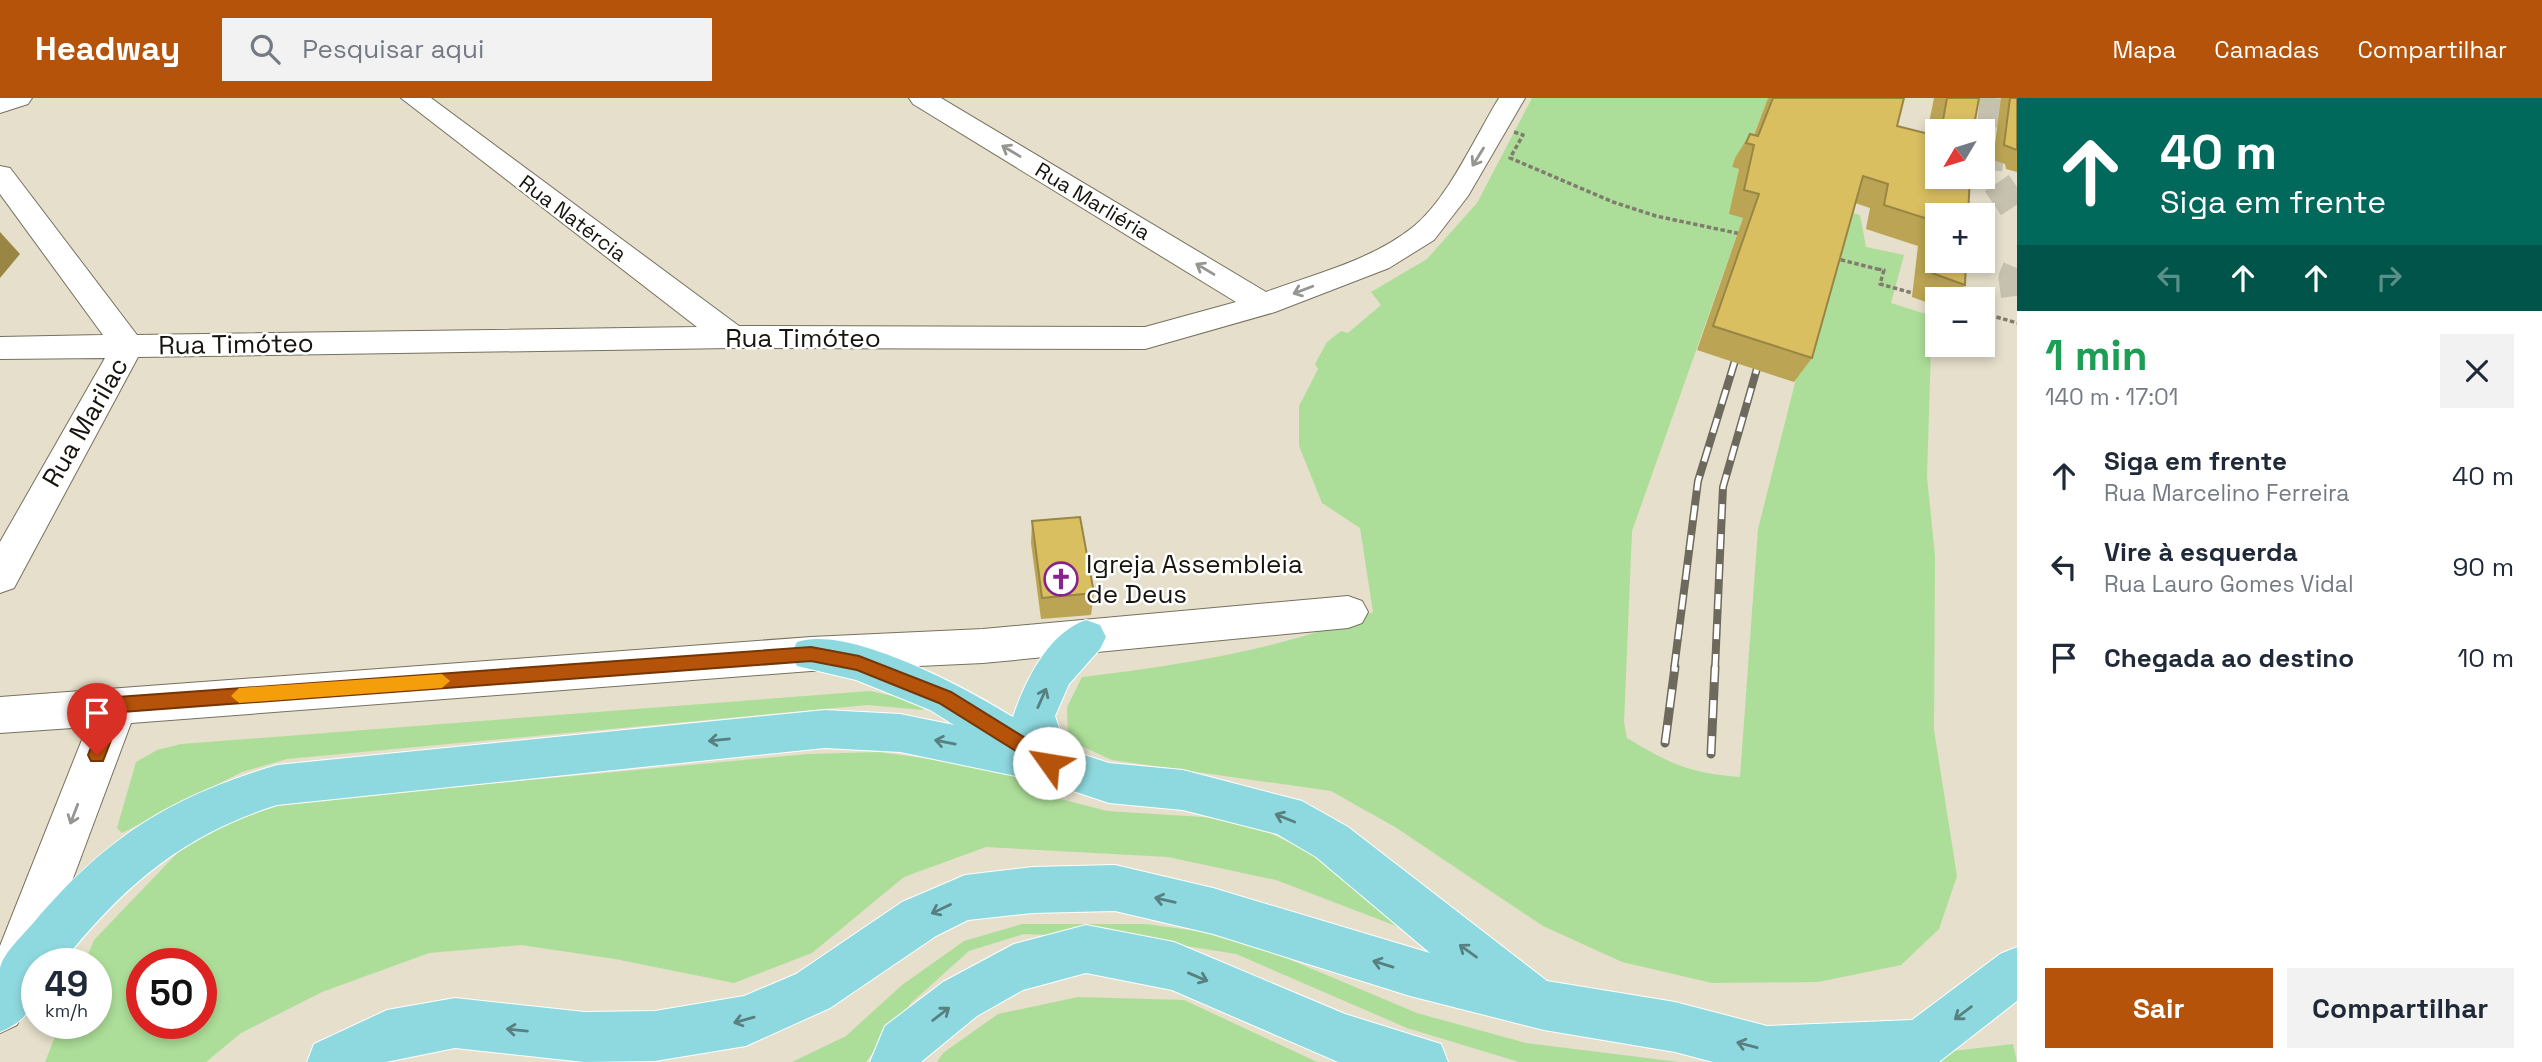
<!DOCTYPE html>
<html lang="pt">
<meta charset="utf-8">
<style>
body{margin:0;font-family:"Space Grotesk",sans-serif;background:#f2f2f3;color:#1f2937;height:100vh;display:flex;flex-direction:column;font-size:26px;white-space:nowrap}
*{box-sizing:border-box;margin:0}
p{font-size:23px;color:#747a83}
.icon{flex:none;width:38px;height:38px;fill:none;stroke:currentColor;stroke-width:2;stroke-linecap:round;stroke-linejoin:round}
.map{position:relative;flex:1;overflow:hidden}
.drawer{display:flex;flex-direction:column;background:#fff;width:525px}
.drawer>*{flex:none}
.hud{background:#00695c;color:#fff;overflow:hidden}
.needle{width:46px;rotate:232deg}
.tools{position:absolute;left:1925px;top:21px;display:grid;gap:14px}
.tools a{display:grid;place-items:center;width:70px;height:70px;border-radius:0px;background:#fff;box-shadow:0 4px 10px #0003;font-size:35px}
.speed{position:absolute;left:21px;top:850px;display:flex;gap:14px;font-size:35px;font-weight:700;text-align:center}
.speed>*{display:grid;place-content:center;width:91px;height:91px;border-radius:50%;background:#fff;box-shadow:0 4px 10px #0003;line-height:1}
.speed small{font-size:18px;font-weight:400}
.speed .limit{border:10px solid #d22;background:#fff;color:#111}
.pin{position:absolute;display:grid;place-items:center;width:60px;height:60px;color:#fff;margin:-72px -30px;border-radius:50% 50% 50% 0;rotate:-45deg;box-shadow:0 0 7px #0007}
.pin .icon{rotate:45deg}
.me{position:absolute;width:77px;margin:-38px;rotate:302deg;stroke-linejoin:round;filter:drop-shadow(0 0 5px #0008)}
.turn{display:flex;align-items:center;gap:24px;height:147px;padding:0 28px;font-size:32px}
.turn .icon{width:91px;height:91px;stroke-width:2.5}
.turn b{display:block;font-size:49px;line-height:60px}
.lanes{display:flex;align-items:center;height:66px;padding:0 28px;background:#0003;justify-content:center;gap:35px;direction:ltr}
.lanes .off{opacity:.35}
.round{display:grid;place-items:center;flex:none;width:74px;height:74px;border-radius:0px;background:#f2f2f3}
.head{display:flex;align-items:center;justify-content:space-between;height:119px;padding:0 28px}
h1{font-size:42px;font-weight:600;line-height:52px;color:#1e9e55}
.cta{display:flex;gap:14px;margin-top:auto;padding:14px 28px}
.cta a{flex:1;height:80px;border-radius:0px;background:#b45309;color:#fff;font-size:28px;font-weight:600;line-height:80px;text-align:center}
.cta a+a{background:#f2f2f3;color:#1f2937}
ul{padding:0;list-style:none}
li{display:flex;align-items:center;gap:21px;height:91px;padding:0 28px}
li div{flex:1}
li b{display:block;font-size:26px}
li em{font-style:normal}
header{display:flex;align-items:center;gap:42px;box-sizing:border-box;height:98px;padding:0 35px;background:#b45309;color:#fff}
header strong{font-size:33px}
nav{display:flex;gap:38px;margin-inline-start:auto;font-size:24px}
.search{width:490px;height:63px;background:#f2f2f3;display:flex;align-items:center;gap:18px;box-sizing:border-box;padding:0 24px;border-radius:0px;color:#747a83;font-size:26px}
main{display:flex;flex:1;min-height:0}
.map>svg:first-child{display:block}
.green{fill:#adde99;fill-rule:evenodd}
.lines{fill:none;stroke-linecap:round;stroke-linejoin:round}
.minor-tunnel{stroke:#c6c1ae;stroke-width:29;stroke-dasharray:29 15;stroke-linecap:butt}
.minor-casing{stroke:#76715f;stroke-width:2}
.major-casing{stroke:#fff;stroke-width:2}
.path{stroke:#807c6e;stroke-width:3.5;stroke-dasharray:4.5 2.5;stroke-linecap:butt}
.minor{fill:#fff;fill-rule:evenodd}
.major{fill:#8ed9df;fill-rule:evenodd}
.rail-far2-casing{stroke:#6d695d;stroke-width:6}
.rail-far1-casing{stroke:#6d695d;stroke-width:8}
.rail-casing{stroke:#6d695d;stroke-width:9}
.rail-far2{stroke:#fff;stroke-width:4.5;stroke-dasharray:12;stroke-linecap:butt}
.rail-far1{stroke:#fff;stroke-width:5;stroke-dasharray:15;stroke-linecap:butt}
.rail{stroke:#fff;stroke-width:6;stroke-dasharray:18;stroke-linecap:butt}
.path-bridge{stroke:#807c6e;stroke-width:3.5;stroke-dasharray:4.5 2.5;stroke-linecap:butt}
.wall{fill:#bba453}
.shaded-wall{fill:#998644}
.building{fill:#dabf61;stroke:#998644;stroke-width:2}
.oneway{stroke:#969592}
.oneway2{stroke:#588080}
.route{fill:#b45309;stroke:#753606;stroke-width:2}
.slow{fill:#f59e0b}
.labels{text-anchor:middle;dominant-baseline:central;stroke-width:5;stroke-linejoin:round;paint-order:stroke}
.far-street-label{font-size:21px;fill:#16140d;stroke:#fff}
.street-label{font-size:26px;fill:#16140d;stroke:#fff}
.poi-label{font-size:26px;fill:#16140d;stroke:#fff;text-anchor:start}
</style>
<header>
<strong>Headway</strong>
<div class="search"><svg class="icon" aria-label="search" viewBox="0 0 24 24"><circle cx="10" cy="10" r="6"/><path d="M15 15l6 6"/></svg>Pesquisar aqui</div>
<nav><a>Mapa</a><a>Camadas</a><a>Compartilhar</a></nav>
</header>
<main>
<div class="map">
<svg width="2017" height="964" viewBox="0 0 2017 964">
<rect width="100%" height="100%" fill="#e5dfcb"/>
<g class="green">
<path d="M1532,0H1768L1744,62L1735,60L1732,69L1739,71L1730,116L1743,120L1632,433L1624,624L1627,640C1670,666 1689,675 1740,679L1758,431L1839,111L1860,117L1866,149L1904,157L1891,205L1932,218L1927,379L1935,458L1934,632L1957,778L1939,831L1901,867L1818,884L1712,885L1622,864L1543,828L1395,729L1331,693L1112,662L1068,642L1067,609L1082,579C1181,567 1280,552 1373,514L1360,430L1322,405L1299,348V308L1318,271L1315,266L1327,244L1341,233L1348,235L1381,207L1371,194L1427,161L1477,105Z"/>
<polygon points="870,593 924,605 923,612 868,607 287,661 242,674 122,735 117,730 136,664 157,652 181,646"/>
<path d="M879,654L1003,671L1049,698L1107,713L1203,719L1236,723L1268,734L1323,761L1438,844L1276,782L1168,759L986,749L904,779L812,855L734,885L615,861L521,847L429,855L322,894L241,935L206,964H45L60,926H96V866H84L94,842L185,747L229,715L294,704L808,656ZM142,866H201V926H142Z"/>
<polygon points="1022,826 1146,826 1234,838 1417,915 1526,945 1679,964 1519,964 1407,930 1236,856 1142,841 1024,836 969,853 911,905 866,964 792,964 846,938 902,887 964,843"/>
<polygon points="1078,899 1184,902 1317,964 937,964 943,955 998,916"/>
<polygon points="2013,946 2017,964 1857,964"/>
</g>
<g class="lines">
<g class="minor-tunnel">
<polyline points="1994,0 1988,72 2017,115"/>
<polyline points="2017,170 2013,180 2017,208"/>
</g>
<defs>
<g id="minor">
<polygon points="0,0 32,0 28,6 0,15"/>
<path d="M401,0H431L739,228L1145,229L1236,204L913,6L909,0H941L1266,194C1315,176 1372,162 1413,129C1448,101 1475,39 1499,0H1525L1468,98L1434,142L1389,170L1275,214L1145,251L732,250L138,259L14,490L0,495V444L105,260L0,261V239L103,237L0,96V68L10,70L137,237L697,229Z"/>
<polygon points="1348,498 1362,503 1368,514 1362,525 1348,530 983,565 811,573 131,625 41,866 37,866 37,878 17,927 0,935 0,848 87,629 0,635 0,599 811,539 983,531"/>
</g>
<g id="major">
<path d="M1086,522L1100,527L1106,539L1100,551L1069,586L1055,618L1066,651L1109,665L1183,672L1302,703L1348,729L1547,883L1675,904L1767,928L1912,922L2000,856L2017,849V903L1939,964H1713L1675,954L1544,932L1410,898L1213,836L1115,813L1033,815L968,822L936,838L830,910L746,948L655,963L584,964L455,950L386,964H307L314,946L387,912L455,900L585,914L655,913L744,898L796,876L902,804L965,777L1033,769L1115,767L1213,790L1430,855L1316,759L1277,736L1183,712L1109,705L1049,685L900,654L825,650L277,707C182,737 122,789 61,866H37C37,900 34,920 0,934C0,914 0,889 0,870C3,855 25,835 35,823C108,738 170,699 277,667L825,612L900,616L954,627L930,612L856,582L797,568L791,556L797,544C848,526 968,591 1013,619C1025,583 1048,535 1086,522Z"/>
<polygon points="1086,827 1174,844 1345,916 1441,946 1448,964 1338,964 1172,892 1086,875 1023,892 977,918 921,964 870,964 885,928 943,884 1014,846"/>
</g>
</defs>
<use href="#minor" class="minor-casing"/>
<use href="#major" class="major-casing"/>
<g class="path">
<polyline points="1877,171 1884,172 1880,186 1916,196"/>
<polyline points="1983,215 2017,225"/>
</g>
<use href="#minor" class="minor"/>
<use href="#major" class="major"/>
<defs>
<polyline id="rail-far2" points="1738,254 1740,247"/>
<g id="rail-far1">
<polyline points="1674,571 1698,383 1738,253"/>
<polyline points="1715,571 1723,389 1762,253"/>
</g>
<g id="rail">
<polyline points="1665,645 1675,569"/>
<polyline points="1711,656 1715,569"/>
</g>
</defs>
<use href="#rail-far2" class="rail-far2-casing"/>
<use href="#rail-far1" class="rail-far1-casing"/>
<use href="#rail" class="rail-casing"/>
<use href="#rail-far2" class="rail-far2"/>
<use href="#rail-far1" class="rail-far1"/>
<use href="#rail" class="rail"/>
<g class="path-bridge">
<polyline points="1514,34 1523,37 1510,60 1613,104 1656,118 1741,136"/>
<polyline points="1834,160 1877,171"/>
</g>
</g>
<g class="wall">
<polygon points="1768,0 1904,0 1897,28 1927,35 1934,0 1979,0 1973,33 1937,33 1937,79 1965,187 1952,201 1937,201 1937,208 1912,199 1918,148 1866,131 1870,110 1855,105 1812,260 1794,284 1697,252 1743,120 1729,116 1739,71 1732,69 1735,60 1750,36 1754,37"/>
<polygon points="2001,0 2017,0 2017,74 2006,71 2005,66 1993,62"/>
<polygon points="1032,423 1094,495 1091,517 1041,521 1031,445"/>
</g>
<polygon class="shaded-wall" points="0,134 20,156 0,180"/>
<g class="building">
<polygon points="1773,0 1904,0 1897,28 1937,38 1937,79 1970,79 1968,117 1937,117 1937,124 1884,107 1888,86 1863,78 1812,260 1713,228 1759,96 1744,92 1754,47 1746,45 1750,36 1758,38"/>
<polygon points="1947,0 1979,0 1973,33 1941,33"/>
<polygon points="2010,0 2017,0 2017,53 2017,52 2004,47"/>
<polygon points="1937,125 1937,163 1966,163 1965,187 1932,175"/>
<polygon points="1080,419 1094,495 1042,500 1032,423"/>
</g>
<defs><path id="oneway-shaft" d="M-6 0H5M1.5-3L5.5 0L1.5 3" fill="none" stroke-width="1.6" stroke-linecap="round" stroke-linejoin="round" transform="scale(1.75)"/></defs>
<g class="oneway">
<use href="#oneway-shaft" transform="translate(1011 53) rotate(-149)"/>
<use href="#oneway-shaft" transform="translate(1478 59) rotate(122)"/>
<use href="#oneway-shaft" transform="translate(1205 171) rotate(-149)"/>
<use href="#oneway-shaft" transform="translate(1303 192) rotate(159)"/>
<use href="#oneway-shaft" transform="translate(74 716) rotate(111)"/>
</g>
<g class="oneway2">
<use href="#oneway-shaft" transform="translate(1042 600) rotate(-66)"/>
<use href="#oneway-shaft" transform="translate(719 642) rotate(174)"/>
<use href="#oneway-shaft" transform="translate(945 644) rotate(-169)"/>
<use href="#oneway-shaft" transform="translate(1285 720) rotate(-158)"/>
<use href="#oneway-shaft" transform="translate(1165 802) rotate(-167)"/>
<use href="#oneway-shaft" transform="translate(941 811) rotate(155)"/>
<use href="#oneway-shaft" transform="translate(1468 853) rotate(-144)"/>
<use href="#oneway-shaft" transform="translate(1383 866) rotate(-163)"/>
<use href="#oneway-shaft" transform="translate(1198 879) rotate(23)"/>
<use href="#oneway-shaft" transform="translate(1963 915) rotate(143)"/>
<use href="#oneway-shaft" transform="translate(941 916) rotate(-38)"/>
<use href="#oneway-shaft" transform="translate(744 922) rotate(164)"/>
<use href="#oneway-shaft" transform="translate(517 932) rotate(-174)"/>
<use href="#oneway-shaft" transform="translate(1747 947) rotate(-165)"/>
</g>
<polygon class="route" points="811,549 859,558 951,594 1056,659 1058,665 1056,670 1043,670 939,605 857,572 811,563 122,614 103,663 91,663 88,657 110,602 117,599"/>
<polygon class="slow" points="442,576 450,583 442,590 239,605 231,598 239,590"/>
<defs>
<symbol id="church-ring" viewBox="-11 -11 22 22"><circle r="9.5" fill="#fff" stroke="#88238b" stroke-width="1.5"/><path d="M-1.2-6h2.4v3.5h3.3v2.4h-3.3V6h-2.4V-.1h-3.3v-2.4h3.3Z" fill="#88238b"/></symbol>
</defs>
<g fill-rule="evenodd">
<use href="#church-ring" x="1042" y="462" width="38" height="38"/>
</g>
<g class="labels">
<g class="far-street-label">
<text transform="translate(1093 103) rotate(31)">Rua Marliéria</text>
<text transform="translate(573 120) rotate(37)">Rua Natércia</text>
</g>
<g class="street-label">
<text x="803" y="240">Rua Timóteo</text>
<text transform="translate(236 246) rotate(-1)">Rua Timóteo</text>
<text transform="translate(85 324) rotate(-60)">Rua Marilac</text>
</g>
<g class="poi-label">
<text x="1086" y="466">Igreja Assembleia<tspan x="1086" dy="30">de Deus</tspan></text>
</g>
</g>
</svg>
<div class="tools">
<a><svg class="needle" viewBox="-14 -14 28 28"><path d="M0-13l5 13h-10z" fill="#e53935"/><path d="M0 13l5-13h-10z" fill="#747a83"/></svg></a>
<a>+</a>
<a>−</a>
</div>
<div class="speed"><div>49<small>km/h</small></div><div class="limit">50</div></div>
<div class="pin" style="left:97px;top:657px;background:#d93025"><svg class="icon" aria-label="arrive" viewBox="0 0 24 24"><path d="M6 21V4h12l-3 4 3 4H6"/></svg></div>
<svg class="me" style="left:1049px;top:665px" viewBox="-20 -20 40 40"><circle r="19" fill="#fff"/><path d="M0-13L10 11 0 6-10 11z" fill="#b45309"/></svg>
</div>
<section class="drawer">
<div class="hud">
<div class="turn"><svg class="icon" aria-label="ahead" viewBox="0 0 24 24"><path d="M12 20V5M6 11l6-6 6 6"/></svg><div><b>40 m</b>Siga em frente</div></div>
<div class="lanes"><svg class="icon off" aria-label="left" viewBox="0 0 24 24"><path d="M17 20v-9H6M10 6l-5 5 5 5"/></svg><svg class="icon" aria-label="ahead" viewBox="0 0 24 24"><path d="M12 20V5M6 11l6-6 6 6"/></svg><svg class="icon" aria-label="ahead" viewBox="0 0 24 24"><path d="M12 20V5M6 11l6-6 6 6"/></svg><svg class="icon off" aria-label="right" viewBox="0 0 24 24"><path d="M7 20v-9h11M14 6l5 5-5 5"/></svg></div>
</div>
<div class="head"><div><h1>1 min</h1><p>140 m · 17:01</p></div><a class="round"><svg class="icon" aria-label="close" viewBox="0 0 24 24"><path d="M6 6l12 12M18 6L6 18"/></svg></a></div>
<ul>
<li><svg class="icon" aria-label="ahead" viewBox="0 0 24 24"><path d="M12 20V5M6 11l6-6 6 6"/></svg><div><b>Siga em frente</b><p>Rua Marcelino Ferreira</p></div><em>40 m</em></li>
<li><svg class="icon" aria-label="left" viewBox="0 0 24 24"><path d="M17 20v-9H6M10 6l-5 5 5 5"/></svg><div><b>Vire à esquerda</b><p>Rua Lauro Gomes Vidal</p></div><em>90 m</em></li>
<li><svg class="icon" aria-label="arrive" viewBox="0 0 24 24"><path d="M6 21V4h12l-3 4 3 4H6"/></svg><div><b>Chegada ao destino</b></div><em>10 m</em></li>
</ul>
<div class="cta"><a>Sair</a><a>Compartilhar</a></div>
</section>
</main>
